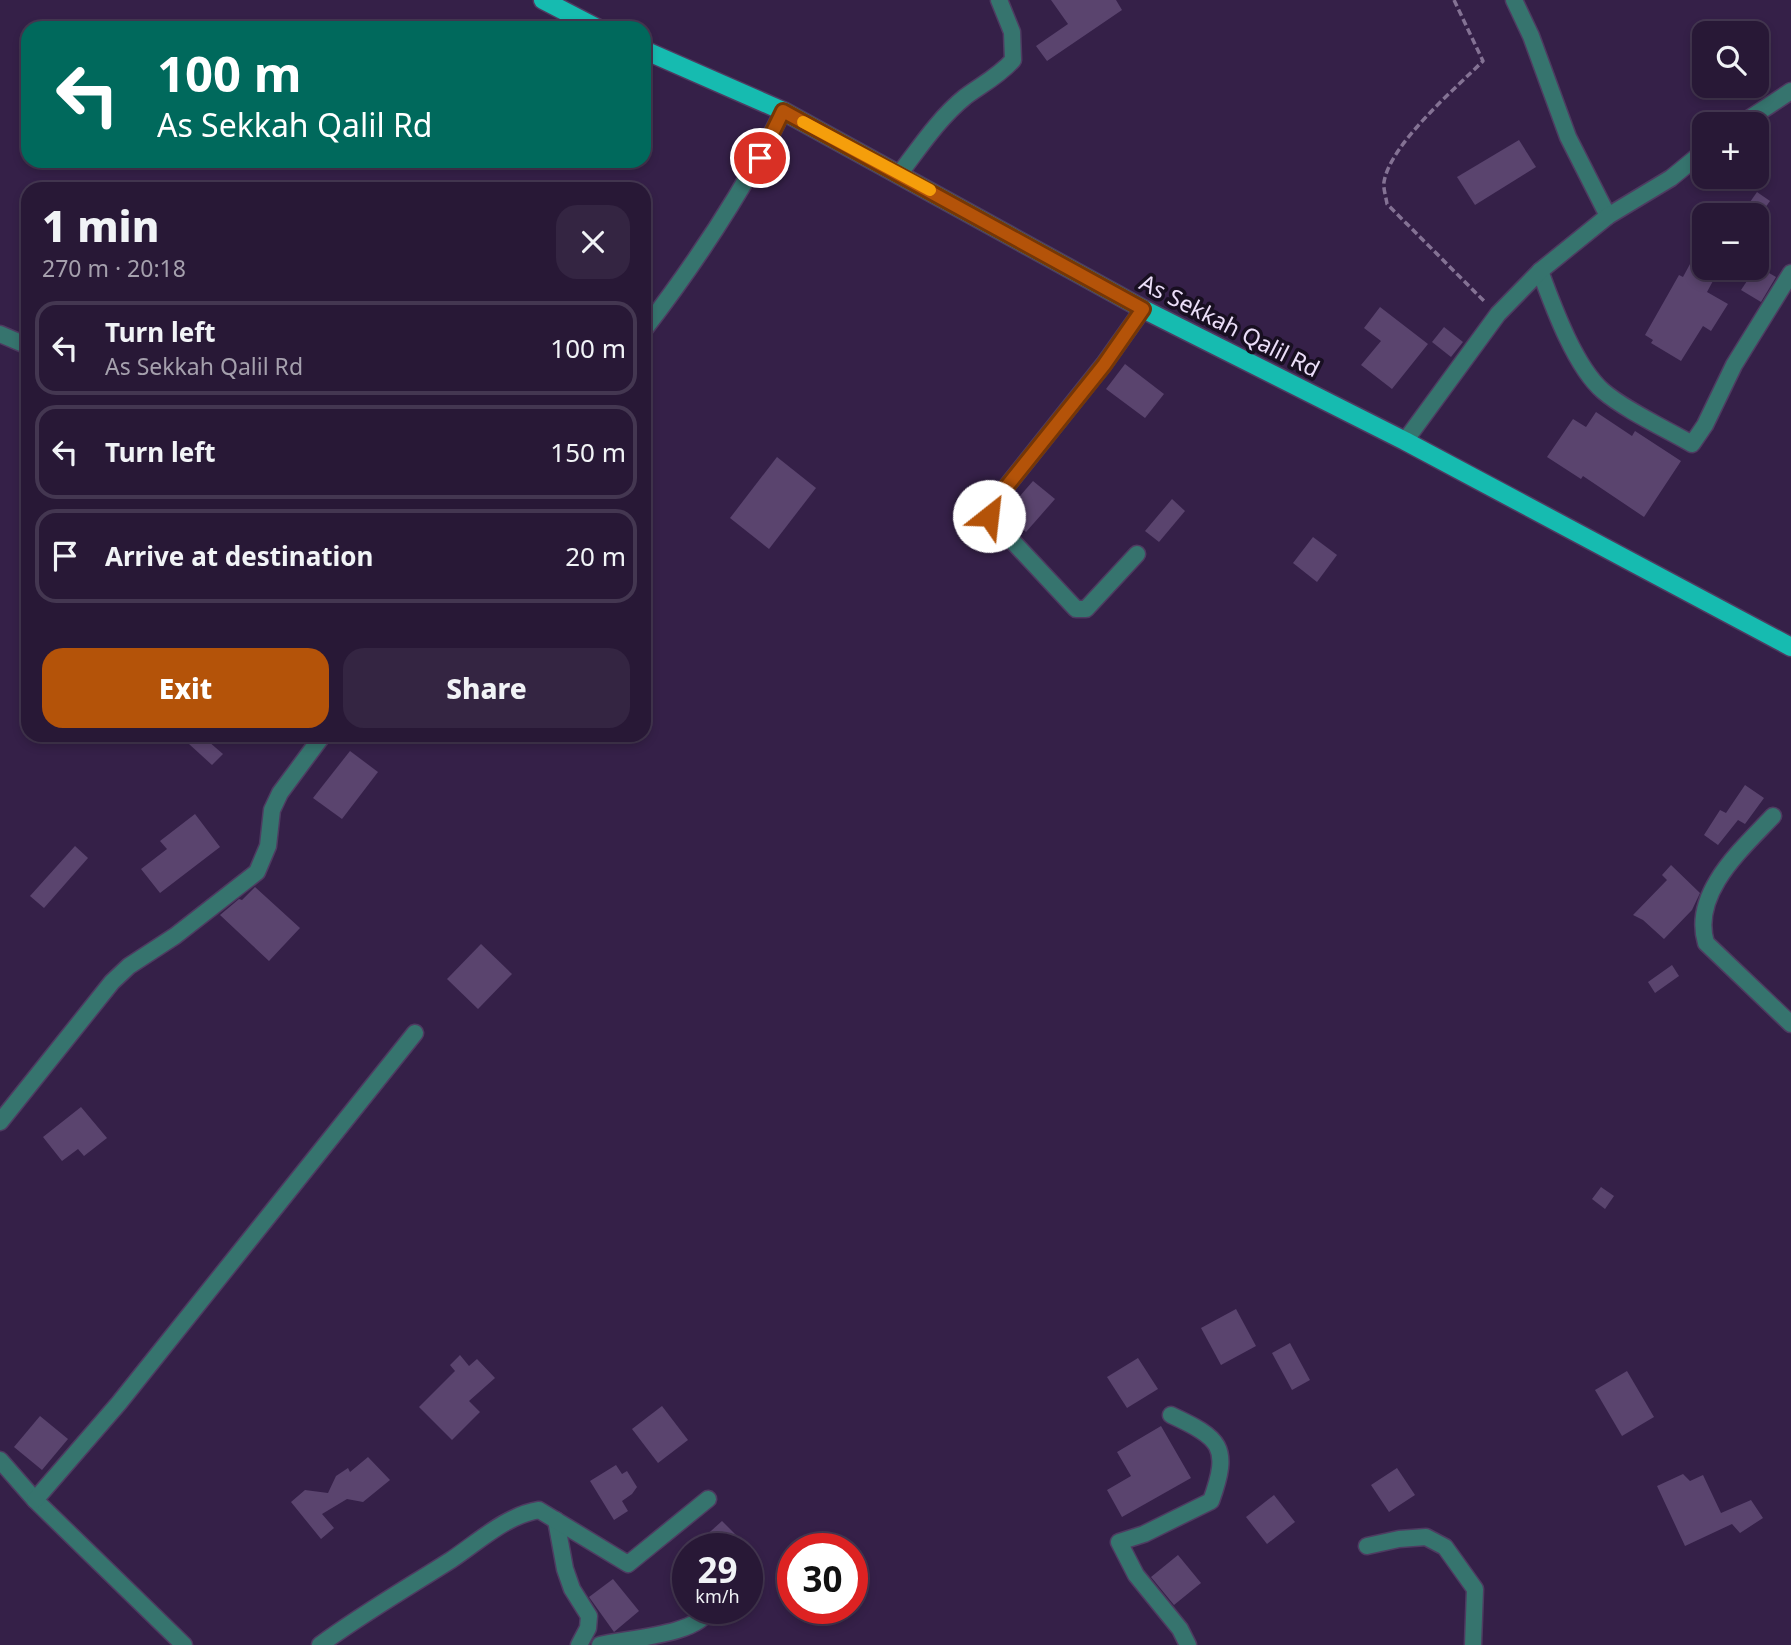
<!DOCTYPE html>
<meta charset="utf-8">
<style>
body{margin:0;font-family:"Noto Sans",sans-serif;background:#342542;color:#f1f3f6;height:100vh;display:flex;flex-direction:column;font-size:26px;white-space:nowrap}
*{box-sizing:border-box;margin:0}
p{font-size:23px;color:#a5a0ad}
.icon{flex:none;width:38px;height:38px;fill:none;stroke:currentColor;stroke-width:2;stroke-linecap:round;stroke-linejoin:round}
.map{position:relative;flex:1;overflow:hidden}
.panel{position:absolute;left:21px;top:182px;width:630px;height:560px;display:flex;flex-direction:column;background:#281836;border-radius:21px;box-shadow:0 4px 10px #0003,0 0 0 2px #443751}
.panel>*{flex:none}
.banner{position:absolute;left:21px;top:21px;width:630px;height:147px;border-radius:21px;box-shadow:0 4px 10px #0003,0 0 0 2px #443751;background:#00695c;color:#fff;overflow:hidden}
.controls{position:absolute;left:1692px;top:21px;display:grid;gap:14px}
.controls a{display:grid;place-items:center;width:77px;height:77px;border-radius:14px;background:#281836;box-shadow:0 4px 10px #0003,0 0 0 2px #443751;font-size:35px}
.speed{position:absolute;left:672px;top:1533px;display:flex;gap:14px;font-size:35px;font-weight:700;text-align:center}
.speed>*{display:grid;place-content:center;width:91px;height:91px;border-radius:50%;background:#281836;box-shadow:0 4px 10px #0003,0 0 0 2px #443751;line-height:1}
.speed small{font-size:18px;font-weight:400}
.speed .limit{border:10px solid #d22;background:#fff;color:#111}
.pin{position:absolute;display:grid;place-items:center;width:60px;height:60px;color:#fff;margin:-30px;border:4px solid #fff;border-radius:50%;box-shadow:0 2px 7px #0007}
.me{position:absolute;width:77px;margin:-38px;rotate:29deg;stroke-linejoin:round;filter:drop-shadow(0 0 5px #0008)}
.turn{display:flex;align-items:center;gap:24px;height:147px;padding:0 21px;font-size:32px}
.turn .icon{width:91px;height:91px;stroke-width:2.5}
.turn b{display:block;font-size:49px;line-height:60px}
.round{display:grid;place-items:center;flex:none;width:74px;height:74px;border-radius:21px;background:#342542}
.head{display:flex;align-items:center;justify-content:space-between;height:119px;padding:0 21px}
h1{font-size:42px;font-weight:800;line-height:52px}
.cta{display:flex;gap:14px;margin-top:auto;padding:14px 21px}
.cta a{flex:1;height:80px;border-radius:21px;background:#b45309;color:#fff;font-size:28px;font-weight:800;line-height:80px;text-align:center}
.cta a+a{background:#342542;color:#f1f3f6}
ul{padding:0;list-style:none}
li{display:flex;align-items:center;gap:21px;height:94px;margin:0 14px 10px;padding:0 7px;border:4px solid #443751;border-radius:21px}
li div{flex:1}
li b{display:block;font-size:26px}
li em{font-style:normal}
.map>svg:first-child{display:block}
.building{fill:#5a446e}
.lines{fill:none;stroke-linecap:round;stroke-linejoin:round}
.street-casing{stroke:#4e3b61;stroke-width:19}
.primary-casing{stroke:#4e3b61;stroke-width:21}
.path{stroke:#847294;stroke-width:3.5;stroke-dasharray:7 3.5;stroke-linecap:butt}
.street{stroke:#36746e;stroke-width:16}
.primary{stroke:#16bbb0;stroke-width:18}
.route-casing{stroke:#753606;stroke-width:18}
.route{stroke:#b45309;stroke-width:12}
.slow{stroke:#f59e0b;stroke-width:12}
.labels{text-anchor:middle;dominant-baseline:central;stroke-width:7;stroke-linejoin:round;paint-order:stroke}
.street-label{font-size:23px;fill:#ebdef8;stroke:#180f21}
</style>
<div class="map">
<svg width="1791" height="1645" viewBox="0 0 1791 1645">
<rect width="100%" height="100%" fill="#352048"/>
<g class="building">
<polygon points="1051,0 1116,0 1122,10 1047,61 1036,46 1068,24"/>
<polygon points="1519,140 1536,167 1475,205 1457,177"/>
<polygon points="1757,192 1770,201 1760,215 1741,215"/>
<polygon points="1704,238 1704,268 1720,268 1707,292 1728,304 1711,331 1703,326 1681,361 1651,343 1653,340 1645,335 1679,275 1683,277"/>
<polygon points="1757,266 1776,277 1761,302 1741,290"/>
<polygon points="1380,307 1428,344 1392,389 1361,365 1381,341 1364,328"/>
<polygon points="1444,327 1463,342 1451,357 1432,342"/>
<polygon points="1125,364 1164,394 1145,418 1106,389"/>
<polygon points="1596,412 1632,436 1635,431 1681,461 1644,517 1583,476 1581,479 1547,457 1573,419 1586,427"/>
<polygon points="777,457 816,488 769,549 730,518"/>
<polygon points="1033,481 1055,499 1026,532 1005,513"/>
<polygon points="1172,499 1185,511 1159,542 1145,531"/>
<polygon points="1313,537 1337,555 1317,582 1293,563"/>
<polygon points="197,735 201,735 223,754 212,765 189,744"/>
<polygon points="350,751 378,772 342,819 313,798"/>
<polygon points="1745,785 1764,798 1745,824 1738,820 1718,845 1704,835 1720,810 1726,813"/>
<polygon points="195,814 220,847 160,893 141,869 167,849 160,841"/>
<polygon points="75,846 88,858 44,908 30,896"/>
<polygon points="1671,865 1700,893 1692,910 1664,939 1643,920 1633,915 1667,880 1662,875"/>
<polygon points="255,887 300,928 269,961 220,915 239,899 242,900"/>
<polygon points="481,944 512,974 478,1009 447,979"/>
<polygon points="1672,965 1679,976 1655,993 1648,982"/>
<polygon points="81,1107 107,1138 84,1156 78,1149 62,1161 43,1137"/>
<polygon points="1601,1187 1614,1196 1605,1209 1592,1199"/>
<polygon points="1236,1309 1256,1346 1221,1365 1201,1328"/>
<polygon points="1290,1343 1310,1380 1292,1390 1272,1353"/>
<polygon points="460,1355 469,1366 477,1359 495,1378 469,1401 480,1412 452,1440 419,1407 455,1371 450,1365"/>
<polygon points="1138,1358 1158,1389 1127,1408 1107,1377"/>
<polygon points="1627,1371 1654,1417 1622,1436 1595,1390"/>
<polygon points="662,1406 688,1440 658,1463 632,1429"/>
<polygon points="40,1416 68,1439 42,1470 14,1447"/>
<polygon points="1161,1426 1191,1478 1122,1517 1107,1490 1131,1476 1117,1452"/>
<polygon points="368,1457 390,1480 363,1502 347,1499 322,1514 334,1528 321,1539 291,1502 305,1490 328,1493 336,1476 348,1468 350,1472"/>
<polygon points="616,1465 622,1474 627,1471 637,1487 632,1494 622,1501 628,1511 614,1520 590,1481"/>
<polygon points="1397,1468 1415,1495 1389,1512 1371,1485"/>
<polygon points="1683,1474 1690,1481 1703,1475 1721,1513 1751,1500 1763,1518 1740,1533 1732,1524 1685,1546 1657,1486"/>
<polygon points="1274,1495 1295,1522 1267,1544 1246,1517"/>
<polygon points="722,1521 741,1540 731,1549 709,1549 701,1540"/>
<polygon points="1178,1555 1201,1583 1174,1605 1151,1577"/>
<polygon points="613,1579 639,1611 614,1632 589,1597"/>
</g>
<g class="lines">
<defs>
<g id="street">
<polyline points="1514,0 1531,36 1568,137 1608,216"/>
<polyline points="1741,124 1791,91"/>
<path d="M900,173C920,147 939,118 965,97C981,85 999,76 1013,60L1012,32L999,0"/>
<path d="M1540,271C1553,306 1575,367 1603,391C1625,410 1666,429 1692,444L1705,425L1734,365L1791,273"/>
<path d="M644,330C697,261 745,189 783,111"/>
<polyline points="0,334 28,346"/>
<polyline points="1405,441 1498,314 1540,271 1608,216 1671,178 1704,151"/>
<polyline points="1137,554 1086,609 1076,609 989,516 991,506 1104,364 1143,309"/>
<path d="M1773,816C1742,849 1691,893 1706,943L1791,1024"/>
<polyline points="0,1122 112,982 129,966 175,936 257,872 268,846 272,810 280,793 323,735"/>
<path d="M1171,1415C1220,1438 1231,1446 1211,1501L1144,1534L1119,1542L1136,1575L1180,1629L1188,1645"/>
<polyline points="0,1460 35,1500 184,1645"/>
<polyline points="35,1500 119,1403 415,1033"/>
<polyline points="556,1520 565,1569 572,1589 589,1616 588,1628 579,1645"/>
<polyline points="1367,1546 1399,1539 1426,1537 1445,1547 1475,1589 1473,1645"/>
<path d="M320,1645C362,1614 407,1588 451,1560C478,1542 507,1515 539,1510L628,1564L708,1499"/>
<path d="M600,1645C627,1638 698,1636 710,1608"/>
</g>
<g id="primary">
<polyline points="543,0 597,28"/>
<polyline points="644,50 783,111 1143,309 1405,441 1791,647"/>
</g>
</defs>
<use href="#street" class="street-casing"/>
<use href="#primary" class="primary-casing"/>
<path class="path" d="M1454,0L1483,61C1456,88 1390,144 1384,182C1383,188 1386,197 1387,204L1486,303"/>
<use href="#street" class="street"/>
<use href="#primary" class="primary"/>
</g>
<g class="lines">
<defs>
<polyline id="route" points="760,158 783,111 1143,309 1104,365 991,506 989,516"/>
</defs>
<use href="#route" class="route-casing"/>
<use href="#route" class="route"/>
<polyline class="slow" points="803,122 930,190"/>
</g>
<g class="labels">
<g class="street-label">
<text transform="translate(1230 325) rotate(27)">As Sekkah Qalil Rd</text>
</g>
</g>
</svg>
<div class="controls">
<a><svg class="icon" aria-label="search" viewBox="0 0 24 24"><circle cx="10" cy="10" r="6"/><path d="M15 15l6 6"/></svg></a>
<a>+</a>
<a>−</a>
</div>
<div class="speed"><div>29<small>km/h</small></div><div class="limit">30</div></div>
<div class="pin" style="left:760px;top:158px;background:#d93025"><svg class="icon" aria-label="arrive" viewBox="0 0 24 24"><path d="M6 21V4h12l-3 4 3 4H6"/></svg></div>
<svg class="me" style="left:989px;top:516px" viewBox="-20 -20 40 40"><circle r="19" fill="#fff"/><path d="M0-13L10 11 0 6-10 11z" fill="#b45309"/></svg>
<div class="banner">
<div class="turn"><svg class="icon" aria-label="left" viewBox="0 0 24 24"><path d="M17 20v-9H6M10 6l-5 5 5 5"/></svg><div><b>100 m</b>As Sekkah Qalil Rd</div></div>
</div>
<section class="panel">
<div class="head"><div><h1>1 min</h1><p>270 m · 20:18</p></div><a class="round"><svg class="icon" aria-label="close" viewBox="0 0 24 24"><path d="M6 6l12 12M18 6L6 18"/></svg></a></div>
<ul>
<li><svg class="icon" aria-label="left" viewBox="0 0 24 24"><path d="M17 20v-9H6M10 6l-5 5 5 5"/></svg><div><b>Turn left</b><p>As Sekkah Qalil Rd</p></div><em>100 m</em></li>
<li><svg class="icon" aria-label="left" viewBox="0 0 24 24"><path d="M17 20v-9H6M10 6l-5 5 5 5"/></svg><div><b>Turn left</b></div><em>150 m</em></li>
<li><svg class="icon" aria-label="arrive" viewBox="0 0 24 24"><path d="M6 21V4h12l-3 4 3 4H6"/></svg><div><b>Arrive at destination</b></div><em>20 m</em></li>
</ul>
<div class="cta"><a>Exit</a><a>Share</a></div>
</section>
</div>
